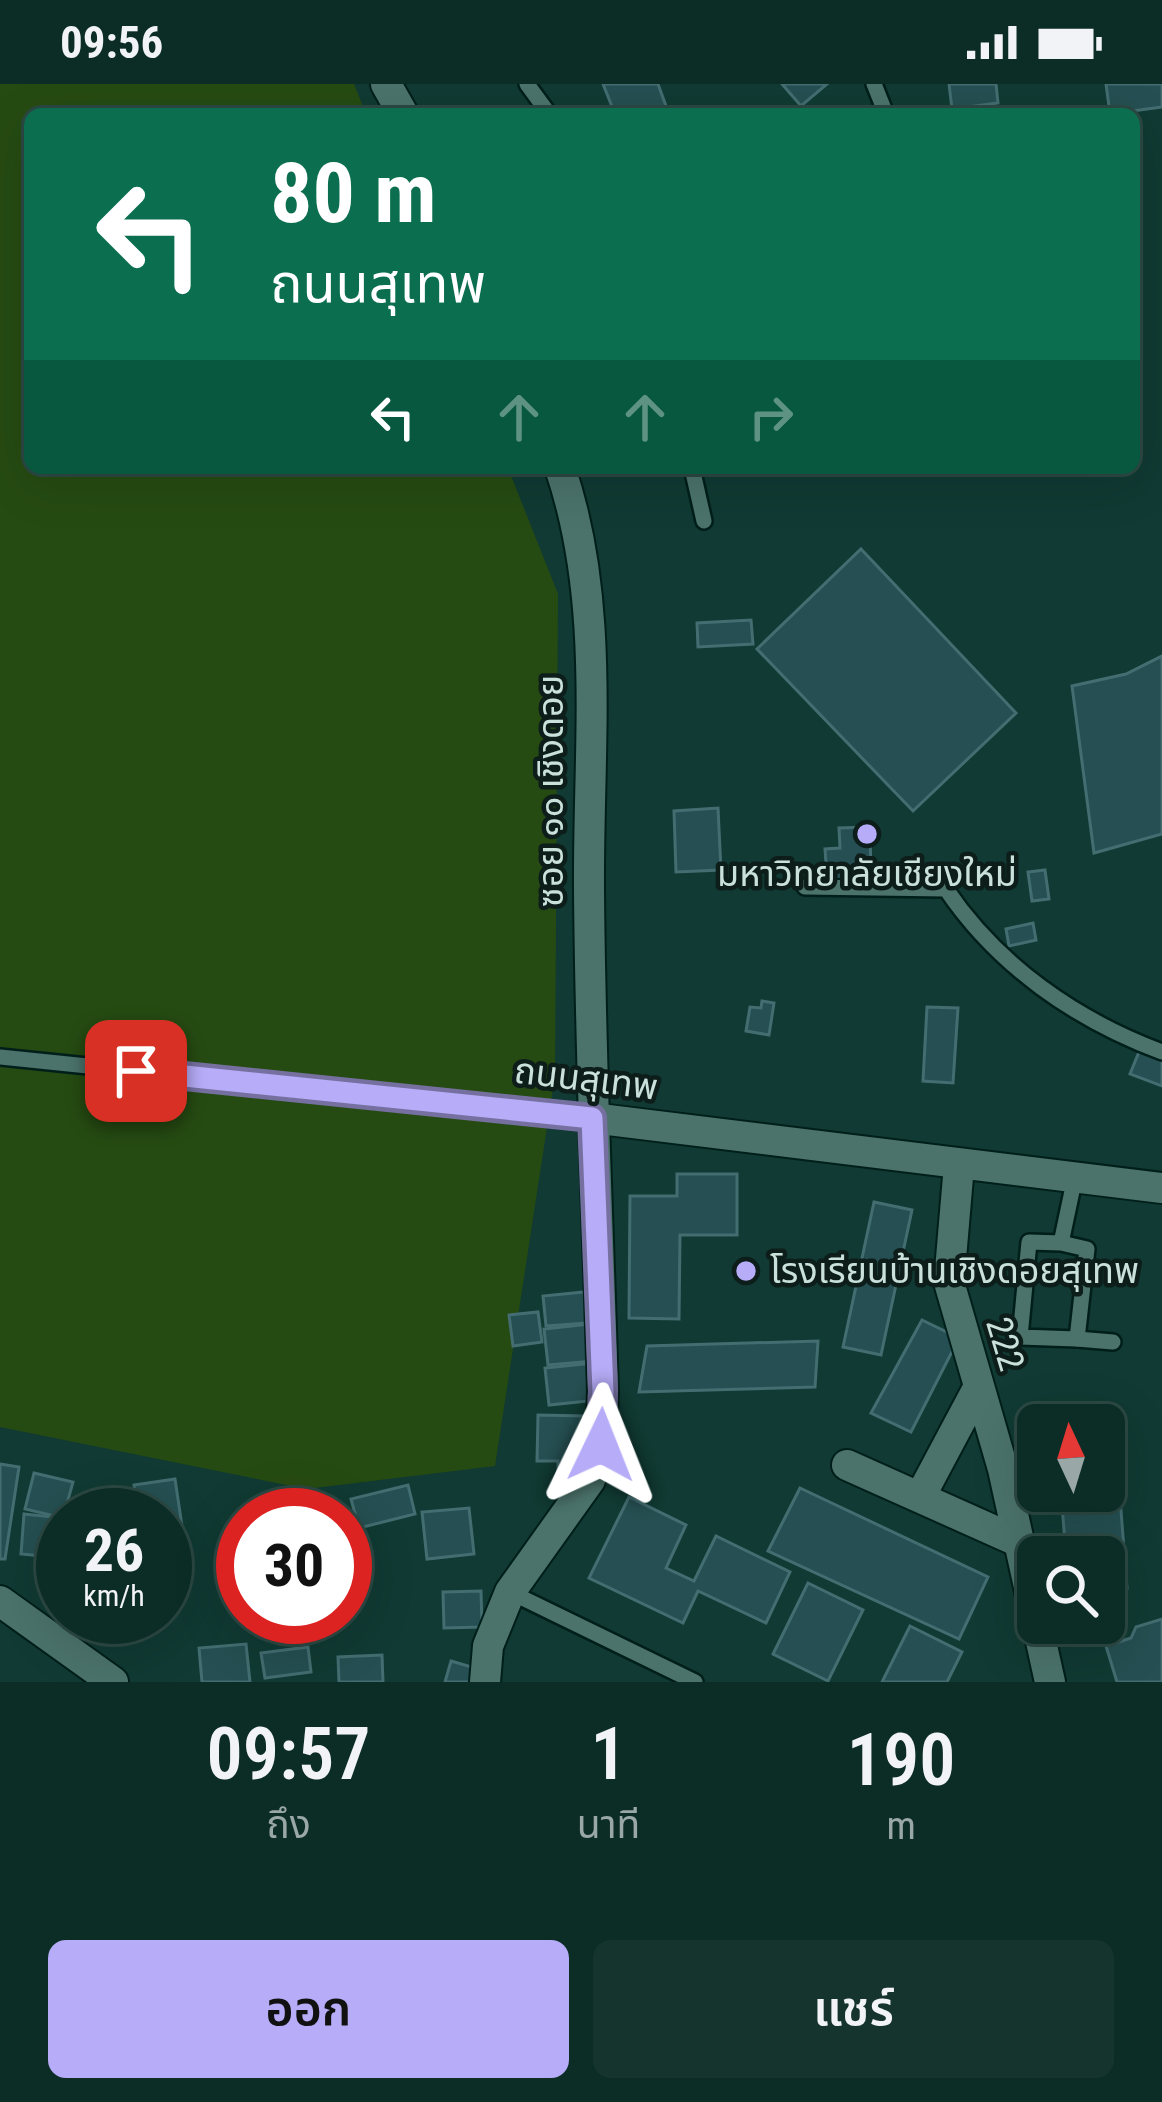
<!DOCTYPE html>
<html lang="th">
<meta charset="utf-8">
<style>
body{margin:0;font-family:"Roboto Condensed","Noto Sans Thai",sans-serif;background:#15342e;color:#f1f3f6;height:100vh;display:flex;flex-direction:column;font-size:45px;white-space:nowrap}
*{box-sizing:border-box;margin:0}
p{font-size:39px;color:#9aa7a7}
.icon{flex:none;width:66px;height:66px;fill:none;stroke:currentColor;stroke-width:2;stroke-linecap:round;stroke-linejoin:round}
.map{position:relative;height:1598px;overflow:hidden}
.panel{display:flex;flex-direction:column;background:#0c2c26;flex:1}
.panel>*{flex:none}
.banner{position:absolute;left:24px;top:24px;width:1116px;height:366px;border-radius:18px;box-shadow:0 12px 48px #0002,0 0 0 3px #2c4843;background:#0b6e4f;color:#fff;overflow:hidden}
.needle{width:78px;rotate:356deg}
.buttons{position:absolute;left:1017px;top:1320px;display:grid;gap:24px}
.buttons a{display:grid;place-items:center;width:108px;height:108px;border-radius:18px;background:#0c2c26;box-shadow:0 12px 48px #0002,0 0 0 3px #2c4843;font-size:60px}
.speed{position:absolute;left:36px;top:1404px;display:flex;gap:24px;font-size:60px;font-weight:700;text-align:center}
.speed>*{display:grid;place-content:center;width:156px;height:156px;border-radius:50%;background:#0c2c26;box-shadow:0 12px 48px #0002,0 0 0 3px #2c4843;line-height:1}
.speed small{font-size:30px;font-weight:400}
.speed .limit{border:18px solid #d22;background:#fff;color:#111}
.pin{position:absolute;display:grid;place-items:center;width:102px;height:102px;color:#fff;margin:-51px;border-radius:24px;box-shadow:0 6px 18px #0006}
.me{position:absolute;width:132px;margin:-66px;rotate:2deg;stroke-linejoin:round;filter:drop-shadow(0 0 9px #0008)}
.turn{display:flex;align-items:center;gap:42px;height:252px;padding:0 48px;font-size:54px}
.turn .icon{width:156px;height:156px;stroke-width:2.5}
.turn b{display:block;font-size:84px;line-height:102px}
.lanes{display:flex;align-items:center;height:114px;padding:0 48px;background:#0003;justify-content:center;gap:60px;direction:ltr}
.lanes .off{opacity:.35}
.eta{display:flex;justify-content:space-evenly;align-items:center;height:204px;text-align:center}
.eta b{font-size:72px;font-weight:600;line-height:84px}
.cta{display:flex;gap:24px;margin-top:auto;padding:24px 48px}
.cta a{flex:1;height:138px;border-radius:18px;background:#b6acf8;color:#111;font-size:48px;font-weight:600;line-height:138px;text-align:center}
.cta a+a{background:#15342e;color:#f1f3f6}
.status{display:flex;justify-content:space-between;align-items:center;height:84px;padding:0 60px;background:#0c2c26;direction:ltr}
.status svg{height:33px;fill:currentColor}
.map>svg:first-child{display:block}
.green{fill:#264b12}
.building{fill:#254f52;stroke:#436d71;stroke-width:3}
.lines{fill:none;stroke-linecap:round;stroke-linejoin:round}
.lane-casing{stroke:#011f1a;stroke-width:20}
.street-casing{stroke:#011f1a;stroke-width:34}
.lane{stroke:#4b736b;stroke-width:15}
.street{stroke:#4b736b;stroke-width:30}
.route-casing{stroke:#7670a1;stroke-width:30}
.route{stroke:#b6acf8;stroke-width:21}
.poi-dot{fill:#b6acf8;stroke:#0d1d1a;stroke-width:4.5}
.labels{text-anchor:middle;dominant-baseline:central;stroke-width:9;stroke-linejoin:round;paint-order:stroke}
.street-label{font-size:36px;fill:#cae0db;stroke:#0d1d1a}
.poi-label{font-size:36px;fill:#cae0db;stroke:#0d1d1a}
</style>
<div class="status"><b>09:56</b><svg viewBox="0 0 49 12"><path d="M0 12V9h3v3zM5 12V6h3v6zM10 12V3h3v9zM15 12V0h3v12zM26 1h20v11H26zM47 4h2v5h-2z"/></svg></div>
<div class="map">
<svg width="1162" height="1598" viewBox="0 0 1162 1598">
<rect width="100%" height="100%" fill="#103a33"/>
<polygon class="green" points="0,0 354,0 366,30 30,30 30,384 508,384 558,510 555,991 495,1382 306,1405 0,1343"/>
<g class="building">
<polygon points="603,0 658,0 666,22 646,30 615,30"/>
<polygon points="782,0 827,0 801,22"/>
<polygon points="949,0 996,0 998,19 952,25"/>
<polygon points="1106,0 1162,0 1162,23 1110,30"/>
<polygon points="861,465 1016,629 913,727 757,565"/>
<polygon points="751,536 753,560 698,563 697,539"/>
<polygon points="1162,572 1162,750 1094,769 1072,602 1126,590"/>
<polygon points="718,724 721,786 676,788 674,727"/>
<polygon points="870,743 871,793 827,795 825,765 840,764 839,744"/>
<polygon points="1045,786 1049,815 1032,817 1028,788"/>
<polygon points="1033,839 1036,856 1009,862 1006,845"/>
<polygon points="762,917 774,919 769,951 746,947 750,923 761,924"/>
<polygon points="927,923 958,924 953,999 923,997"/>
<polygon points="1141,963 1162,972 1162,1002 1130,990"/>
<polygon points="677,1090 737,1090 737,1151 680,1151 679,1235 629,1234 630,1112 677,1112"/>
<polygon points="874,1118 912,1126 881,1271 843,1263"/>
<polygon points="584,1208 587,1239 546,1242 543,1212"/>
<polygon points="538,1228 542,1258 513,1262 509,1231"/>
<polygon points="922,1236 959,1254 911,1348 871,1329"/>
<polygon points="590,1240 594,1277 548,1281 544,1245"/>
<polygon points="818,1257 815,1303 639,1308 647,1262"/>
<polygon points="594,1279 598,1316 549,1321 545,1284"/>
<polygon points="538,1331 585,1332 584,1390 558,1389 558,1377 537,1377"/>
<polygon points="0,1380 19,1383 5,1475 0,1475"/>
<polygon points="34,1389 73,1398 63,1434 25,1425"/>
<polygon points="175,1395 182,1442 165,1445 165,1431 138,1431 134,1401"/>
<polygon points="408,1401 415,1430 359,1444 351,1415"/>
<polygon points="1119,1401 1127,1504 1104,1505 1104,1473 1066,1473 1061,1407 1104,1407 1104,1402"/>
<polygon points="800,1404 988,1493 959,1555 768,1467"/>
<polygon points="629,1413 686,1441 666,1484 694,1497 716,1452 790,1488 766,1539 698,1507 683,1539 589,1494"/>
<polygon points="311,1417 311,1431 264,1431 264,1419"/>
<polygon points="469,1424 474,1470 427,1475 422,1428"/>
<polygon points="24,1430 63,1434 63,1474 21,1470"/>
<polygon points="808,1499 863,1526 828,1597 773,1570"/>
<polygon points="481,1507 482,1543 444,1544 443,1508"/>
<polygon points="1162,1535 1162,1598 1117,1598 1106,1562 1131,1554 1136,1543"/>
<polygon points="910,1542 962,1568 947,1598 882,1598"/>
<polygon points="246,1560 250,1598 202,1598 199,1564"/>
<polygon points="308,1563 311,1588 265,1594 261,1569"/>
<polygon points="382,1571 383,1598 339,1598 338,1573"/>
<polygon points="451,1577 475,1584 471,1598 445,1598"/>
</g>
<g class="lines">
<defs>
<g id="lane">
<polyline points="527,0 549,30"/>
<polyline points="874,0 886,30"/>
<polyline points="692,384 704,437"/>
<path d="M805,803L946,805C998,882 1076,936 1162,968"/>
<polyline points="0,973 592,1034"/>
<polyline points="1061,1159 1087,1165 1077,1255 1020,1253 1029,1158 1061,1159 1075,1093"/>
<polyline points="1077,1255 1113,1258"/>
<polyline points="510,1508 695,1598"/>
</g>
<g id="street">
<polyline points="386,0 403,30"/>
<polyline points="592,1034 1162,1104"/>
<polyline points="959,1081 949,1198 1003,1385 1050,1598"/>
<polyline points="847,1381 1017,1457"/>
<polyline points="920,1413 978,1304"/>
<polyline points="0,1517 113,1598"/>
<path d="M485,1598L488,1562L510,1508L590,1396L601,1361L603,1307C598,1139 590,971 589,803C588,663 606,518 560,384"/>
</g>
</defs>
<use href="#lane" class="lane-casing"/>
<use href="#street" class="street-casing"/>
<use href="#lane" class="lane"/>
<use href="#street" class="street"/>
</g>
<g class="lines">
<defs>
<polyline id="route" points="136,987 592,1034 603,1307 601,1361"/>
</defs>
<use href="#route" class="route-casing"/>
<use href="#route" class="route"/>
</g>
<g class="poi-dot">
<circle cx="867" cy="750" r="12"/>
<circle cx="746" cy="1187" r="12"/>
</g>
<g class="labels">
<g class="street-label">
<text transform="translate(551 707) rotate(-90)">ซอย ๑๐ เชิงดอย</text>
<text transform="translate(586 995) rotate(7)">ถนนสุเทพ</text>
<text transform="translate(1005 1260) rotate(73)">222</text>
</g>
<g class="poi-label">
<text x="867" y="790">มหาวิทยาลัยเชียงใหม่</text>
<text x="770" y="1187" text-anchor="start">โรงเรียนบ้านเชิงดอยสุเทพ</text>
</g>
</g>
</svg>
<div class="buttons">
<a><svg class="needle" viewBox="-14 -14 28 28"><path d="M0-13l5 13h-10z" fill="#e53935"/><path d="M0 13l5-13h-10z" fill="#9aa7a7"/></svg></a>
<a><svg class="icon" aria-label="search" viewBox="0 0 24 24"><circle cx="10" cy="10" r="6"/><path d="M15 15l6 6"/></svg></a>
</div>
<div class="speed"><div>26<small>km/h</small></div><div class="limit">30</div></div>
<div class="pin" style="left:136px;top:987px;background:#d93025"><svg class="icon" aria-label="arrive" viewBox="0 0 24 24"><path d="M6 21V4h12l-3 4 3 4H6"/></svg></div>
<svg class="me" style="left:601px;top:1361px" viewBox="-20 -20 40 40"><path d="M0-17L14 15 0 8-14 15z" fill="#b6acf8" stroke="#fff" stroke-width="4"/></svg>
<div class="banner">
<div class="turn"><svg class="icon" aria-label="left" viewBox="0 0 24 24"><path d="M17 20v-9H6M10 6l-5 5 5 5"/></svg><div><b>80 m</b>ถนนสุเทพ</div></div>
<div class="lanes"><svg class="icon" aria-label="left" viewBox="0 0 24 24"><path d="M17 20v-9H6M10 6l-5 5 5 5"/></svg><svg class="icon off" aria-label="ahead" viewBox="0 0 24 24"><path d="M12 20V5M6 11l6-6 6 6"/></svg><svg class="icon off" aria-label="ahead" viewBox="0 0 24 24"><path d="M12 20V5M6 11l6-6 6 6"/></svg><svg class="icon off" aria-label="right" viewBox="0 0 24 24"><path d="M7 20v-9h11M14 6l5 5-5 5"/></svg></div>
</div>
</div>
<section class="panel">
<div class="eta">
<div><b>09:57</b><p>ถึง</p></div>
<div><b>1</b><p>นาที</p></div>
<div><b>190</b><p>m</p></div>
</div>
<div class="cta"><a>ออก</a><a>แชร์</a></div>
</section>
